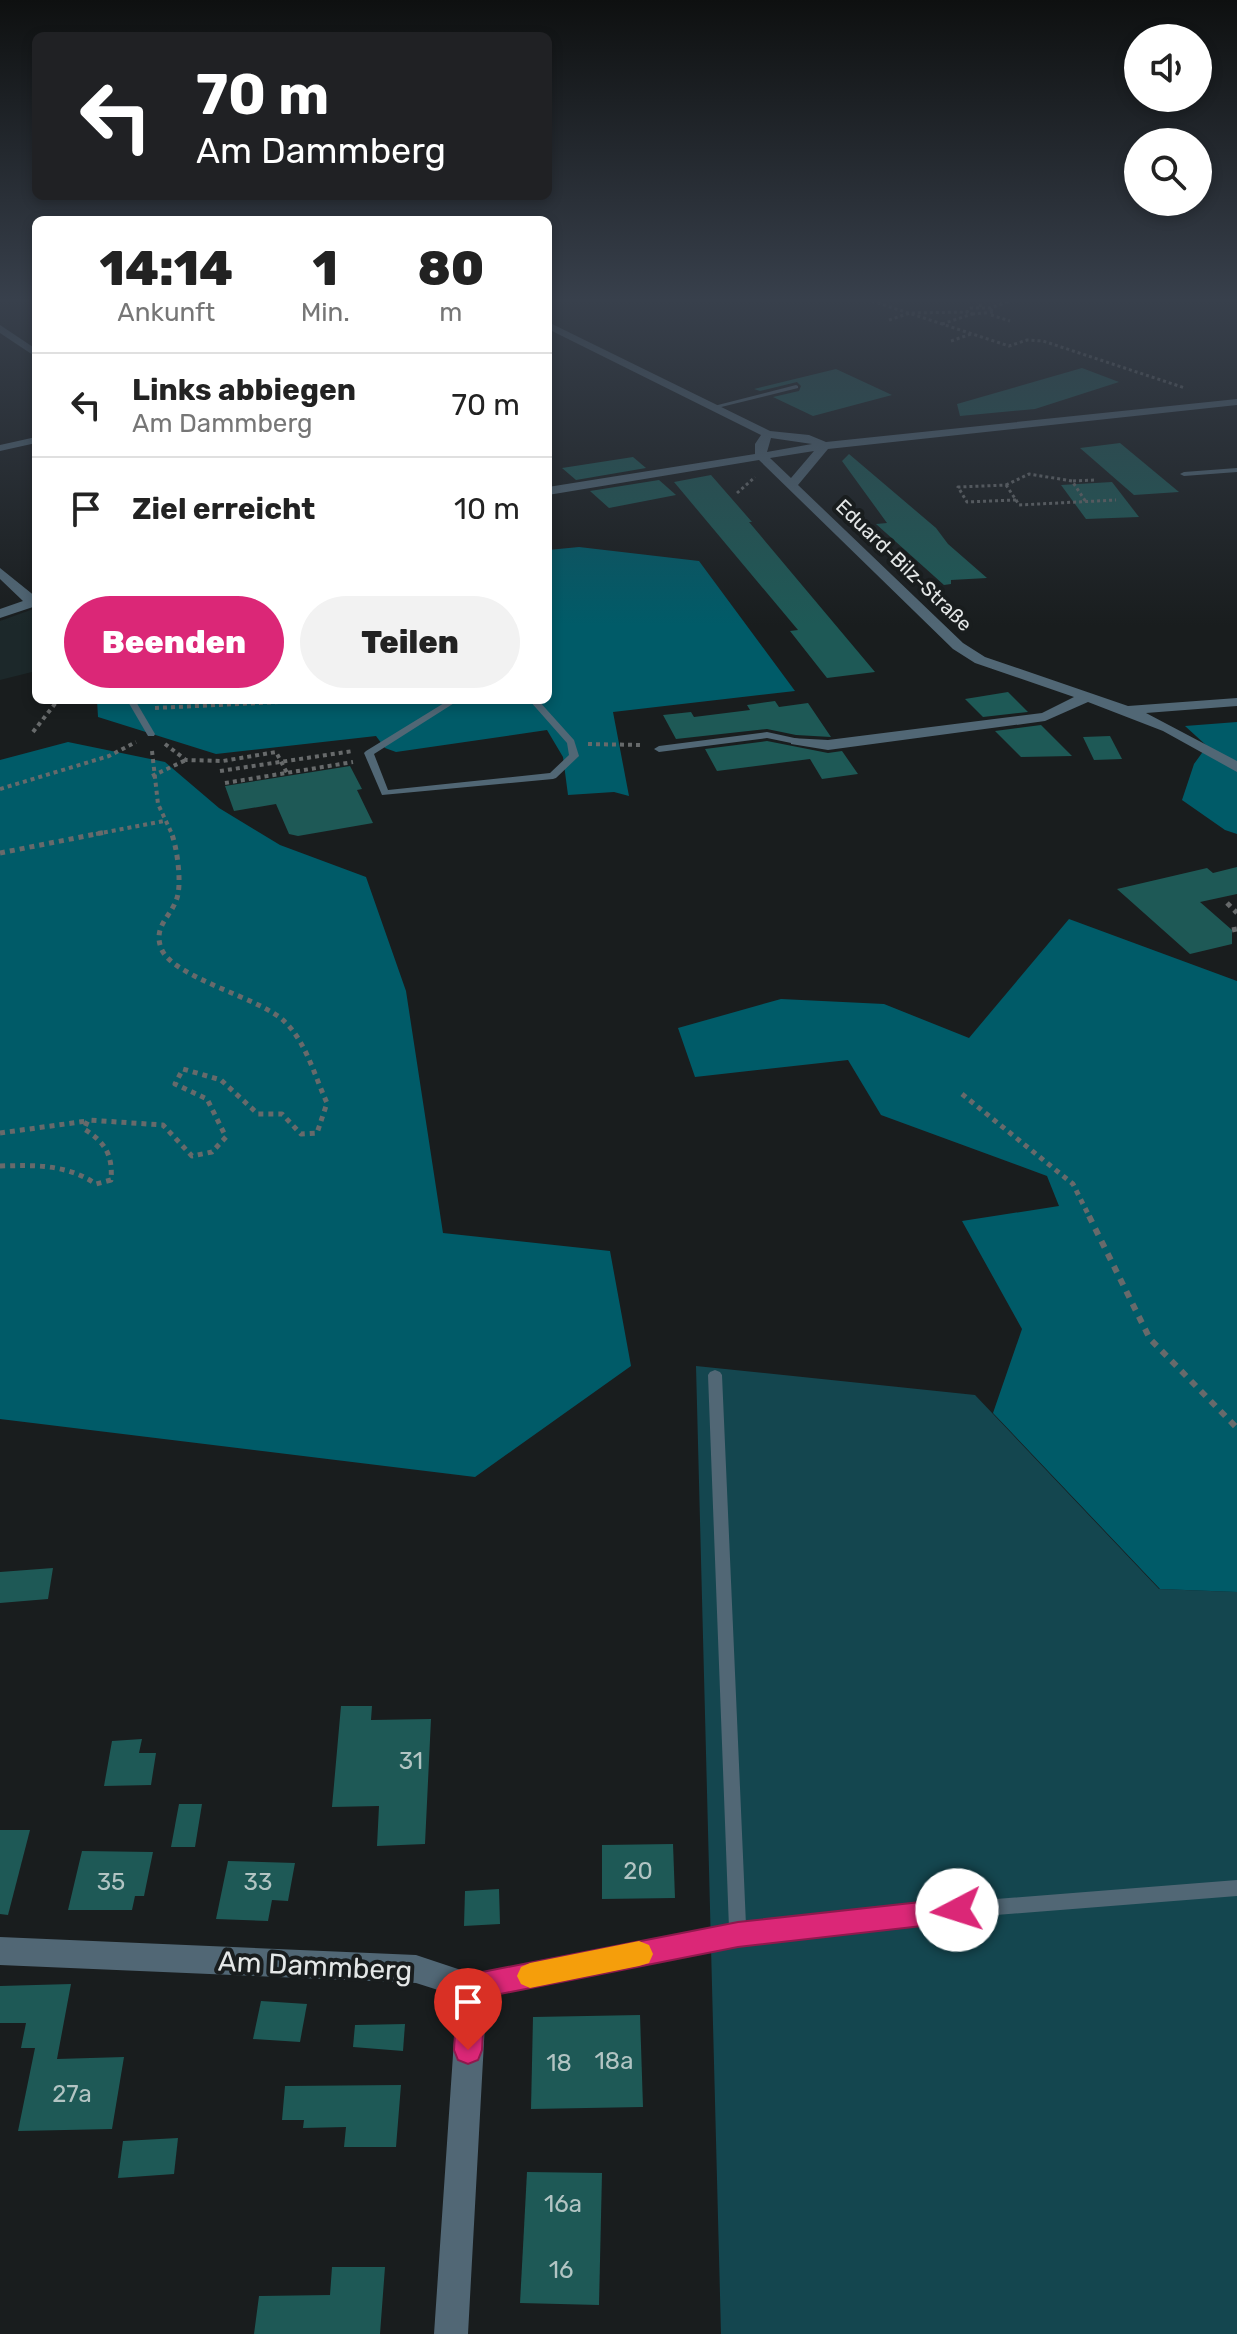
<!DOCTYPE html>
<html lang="de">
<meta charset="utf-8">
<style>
body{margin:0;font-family:Rubik,sans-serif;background:#f2f2f2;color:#222;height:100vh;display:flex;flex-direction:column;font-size:30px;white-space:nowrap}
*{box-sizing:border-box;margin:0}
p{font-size:26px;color:#767676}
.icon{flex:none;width:44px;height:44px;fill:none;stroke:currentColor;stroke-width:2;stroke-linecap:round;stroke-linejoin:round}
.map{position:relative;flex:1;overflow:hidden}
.drawer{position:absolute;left:32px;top:216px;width:520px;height:488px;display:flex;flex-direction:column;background:#fff;border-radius:12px;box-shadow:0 4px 12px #0003}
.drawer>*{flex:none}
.guide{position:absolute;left:32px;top:32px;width:520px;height:168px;border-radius:12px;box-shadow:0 4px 12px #0003;background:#202124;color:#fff;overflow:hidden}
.controls{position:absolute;left:1124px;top:24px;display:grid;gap:16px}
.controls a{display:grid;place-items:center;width:88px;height:88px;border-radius:50%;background:#fff;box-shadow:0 4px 12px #0003;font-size:40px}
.pin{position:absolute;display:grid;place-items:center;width:68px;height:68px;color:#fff;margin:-82px -34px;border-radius:50% 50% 50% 0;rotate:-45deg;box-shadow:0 0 8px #0007}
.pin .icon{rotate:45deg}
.me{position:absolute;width:88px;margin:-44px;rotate:265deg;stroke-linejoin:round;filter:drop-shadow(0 0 6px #0008)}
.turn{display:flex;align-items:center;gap:28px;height:168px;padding:0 32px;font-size:36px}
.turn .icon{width:104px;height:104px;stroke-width:2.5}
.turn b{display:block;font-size:56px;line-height:68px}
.eta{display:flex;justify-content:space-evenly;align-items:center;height:136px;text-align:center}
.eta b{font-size:48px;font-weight:800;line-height:56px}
.button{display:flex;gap:16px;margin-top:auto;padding:16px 32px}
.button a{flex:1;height:92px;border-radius:48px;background:#db2777;color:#fff;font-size:32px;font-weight:800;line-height:92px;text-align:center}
.button a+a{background:#f2f2f2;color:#222}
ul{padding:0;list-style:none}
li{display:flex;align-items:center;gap:24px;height:104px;padding:0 32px;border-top:2px solid #e0e0e0}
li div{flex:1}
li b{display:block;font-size:30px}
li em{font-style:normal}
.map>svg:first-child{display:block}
.built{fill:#1c282a}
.green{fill:#14464f}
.forest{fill:#005b68}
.building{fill:#1e5956}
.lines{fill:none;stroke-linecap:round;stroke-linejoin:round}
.path-far3{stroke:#676a6b;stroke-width:3;stroke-dasharray:3 3;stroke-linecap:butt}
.path-far2{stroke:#676a6b;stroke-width:4;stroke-dasharray:4 4;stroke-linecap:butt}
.path-far1{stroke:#676a6b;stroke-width:5;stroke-dasharray:5 5;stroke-linecap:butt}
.path{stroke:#676a6b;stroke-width:6;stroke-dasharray:7 7;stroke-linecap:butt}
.service{fill:#516775;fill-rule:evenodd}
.minor{fill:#516775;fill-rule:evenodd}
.route{fill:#db2777;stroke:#8e194d;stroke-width:2}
.slow{fill:#f59e0b}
.labels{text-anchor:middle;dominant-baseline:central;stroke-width:8;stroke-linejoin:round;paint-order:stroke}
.far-street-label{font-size:20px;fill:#e4e7e7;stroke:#191d1e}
.near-number-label{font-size:24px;fill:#b2c4c3}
.near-street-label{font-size:28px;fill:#e4e7e7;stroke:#191d1e}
</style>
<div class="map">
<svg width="1237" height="2334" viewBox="0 0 1237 2334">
<rect width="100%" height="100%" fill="#191d1e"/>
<polygon class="built" points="36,608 36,671 0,680 0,621"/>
<polygon class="green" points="696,1366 975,1395 1159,1589 1237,1592 1237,2334 721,2334"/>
<g class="forest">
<polygon points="579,547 699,561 795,691 613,712 629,796 614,792 568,795 563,757 547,730 396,752 385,748 376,736 216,754 98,717 97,700 548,700 548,550"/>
<polygon points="1237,722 1237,834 1225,830 1182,800 1194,764 1207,746 1185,726"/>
<polygon points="68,742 165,762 219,808 280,845 366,877 406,991 443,1233 610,1251 631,1366 475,1477 0,1419 0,760"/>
<polygon points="1069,919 1237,981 1237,1592 1160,1589 993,1413 1022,1329 962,1221 1059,1206 1047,1176 881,1115 848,1060 695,1077 678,1028 781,999 884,1004 969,1038"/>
</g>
<g class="building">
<polygon points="1082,368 1119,382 1035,409 960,416 957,404"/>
<polygon points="836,369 892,395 813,416 773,397 799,391 801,386 797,382 760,391 754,389"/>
<polygon points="1120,443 1179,492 1134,495 1080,448"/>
<polygon points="849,454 936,528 948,544 987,578 951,580 951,584 944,585 876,524 887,523 842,461"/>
<polygon points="633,457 646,468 576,480 562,468"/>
<polygon points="711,475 752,522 749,522 875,672 827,678 790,631 798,630 674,482"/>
<polygon points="659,480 676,495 609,508 590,491"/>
<polygon points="1112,482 1139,517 1086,519 1061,485"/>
<polygon points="1008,692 1028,712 983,717 965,699"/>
<polygon points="775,701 779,707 808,703 831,737 796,735 767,729 676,739 663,715 691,712 694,717 750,710 747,705"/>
<polygon points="1041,725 1072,756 1021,757 995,731"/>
<polygon points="1110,736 1122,759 1094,760 1083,737"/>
<polygon points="767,741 828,753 842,751 858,774 822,779 810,759 717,771 705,749"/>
<polygon points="350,766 362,789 357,790 373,823 298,836 289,834 276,804 234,811 225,786"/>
<polygon points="1237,867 1237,894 1200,902 1232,930 1232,944 1190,954 1117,889 1207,868 1213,873"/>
<polygon points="53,1568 48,1599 0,1603 0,1572"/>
<polygon points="341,1706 372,1706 371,1720 431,1719 425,1844 377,1846 379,1806 332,1807"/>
<polygon points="142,1739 139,1753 156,1753 151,1785 104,1786 112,1741"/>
<polygon points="179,1804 202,1804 195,1847 171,1847"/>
<polygon points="0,1830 30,1830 8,1915 0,1914"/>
<polygon points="673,1844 675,1898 602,1899 602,1845"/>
<polygon points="82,1851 153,1852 144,1896 135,1896 132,1910 68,1910"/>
<polygon points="228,1861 295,1863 288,1901 272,1900 268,1921 216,1919"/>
<polygon points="499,1889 500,1924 464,1926 465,1891"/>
<polygon points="71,1984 57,2059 124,2057 112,2129 18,2131 35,2048 21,2048 26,2023 0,2023 0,1986"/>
<polygon points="261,2001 307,2004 300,2042 253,2039"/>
<polygon points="640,2015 643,2107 531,2109 533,2017"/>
<polygon points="405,2024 403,2051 353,2047 355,2025"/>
<polygon points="401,2085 396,2147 344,2147 346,2127 303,2128 304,2120 282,2120 285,2086"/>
<polygon points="178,2138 174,2174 118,2178 123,2141"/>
<polygon points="527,2172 602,2173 599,2305 520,2303"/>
<polygon points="332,2267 385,2267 380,2334 254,2334 259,2296 330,2295"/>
</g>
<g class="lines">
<g class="path-far3">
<polyline points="866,299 1009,346 1027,340 1043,341 1185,388"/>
<polyline points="980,307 981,299"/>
<polyline points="972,314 994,312 990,309"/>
<polyline points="991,315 1010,321"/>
<polyline points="889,320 910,313 967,312"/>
<polyline points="942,324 972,314 967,312 970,308 989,308 1014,300 1010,299"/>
<polyline points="951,341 971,334"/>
<polyline points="1073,481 1096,480"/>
<polygon points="1006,485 1016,500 967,502 958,487"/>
<polyline points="1006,485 1029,474 1072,481 1086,502"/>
<polyline points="737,493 755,477"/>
<polyline points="1016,500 1019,505 1116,500"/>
</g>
<g class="path-far2">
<polyline points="155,708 321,700"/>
<polyline points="33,732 58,700"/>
<polyline points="165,744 186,760 223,761 276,752 287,773"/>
<polyline points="588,744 641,745"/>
<polyline points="152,751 158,804 172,834"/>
<polyline points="220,771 353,751"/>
<polyline points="152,776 186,760"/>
<polyline points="225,783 353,762"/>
<polyline points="0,789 109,756 136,742"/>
<polyline points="96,834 164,821"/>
</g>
<g class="path-far1">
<polyline points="0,853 106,832"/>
<polyline points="1227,903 1237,913"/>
<polyline points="1232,930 1237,929"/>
<polyline points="962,1094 1073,1184 1090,1218"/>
<polyline points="0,1133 87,1121"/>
<path d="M0,1166C35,1165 66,1164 96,1184L111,1180C113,1155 105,1142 84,1129L88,1120L163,1125L192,1156L212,1152L226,1137L207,1099L175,1084L183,1069L221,1080L258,1114H282L301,1134L317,1133L327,1103C315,1077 306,1042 285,1022C262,998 172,978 161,948C153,926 171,917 177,898C182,883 177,846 171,832"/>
</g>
<polyline class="path" points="1089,1216 1150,1339 1237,1428"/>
<g class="service">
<polygon points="796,385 798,386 798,388 713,409 710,407"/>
<polygon points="1237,468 1237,472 1184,476 1180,474 1184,472"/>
<polygon points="127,700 135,700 155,734 154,736 148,736"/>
<polygon points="449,700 459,700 374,754 388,790 550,773 569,755 567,743 529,700 538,700 574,740 579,756 556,778 553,779 382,795 364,753 366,751"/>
<polygon points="767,732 799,739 801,741 796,744 767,738 659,752 654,749 659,746"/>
<polygon points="715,1370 720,1372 722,1375 746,1925 896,1907 1237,1880 1237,1896 896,1923 738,1942 472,1995 466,1993 463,1987 466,1981 472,1979 729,1928 708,1375 710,1372"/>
</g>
<g class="minor">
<path d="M548,322L770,431L809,435L826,442L1237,399V405L828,449L798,485L963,643L985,657L1128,706L1237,698V706L1146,713L1237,761V772L1163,731L1088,702L1045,721L828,750L791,744V738L828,740L1042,713L1074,697L975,663L953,649L759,460L548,495V487L755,454V444L761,435L548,329ZM771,438L812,444L767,452ZM814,451L791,478L770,458Z"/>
<polygon points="0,325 36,349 36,357 0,333"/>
<polygon points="36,437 36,443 0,451 0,445"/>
<polygon points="0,568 36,597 36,606 0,618 0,609 23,601 0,579"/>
<polygon points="0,1937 416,1955 482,1977 487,1987 468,2334 434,2334 457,1996 416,1983 0,1965"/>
</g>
</g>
<linearGradient id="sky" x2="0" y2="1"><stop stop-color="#0e1010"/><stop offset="0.48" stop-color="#38404c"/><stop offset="1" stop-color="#38404c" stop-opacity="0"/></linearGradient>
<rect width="1237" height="626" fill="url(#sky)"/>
<polygon class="route" points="957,1898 967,1901 970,1910 967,1919 957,1922 738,1947 485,1997 482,2050 478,2060 468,2064 458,2060 454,2050 458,1987 462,1978 472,1974 738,1922"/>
<polygon class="slow" points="639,1941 649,1945 653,1954 649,1963 639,1966 530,1988 521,1984 517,1976 521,1967 530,1963"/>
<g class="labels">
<g class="far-street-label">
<text transform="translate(904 565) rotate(44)">Eduard-Bilz-Straße</text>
</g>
<g class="near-number-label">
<text x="411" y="1761">31</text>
<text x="638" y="1871">20</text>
<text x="111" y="1882">35</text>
<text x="258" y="1882">33</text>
<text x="614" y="2061">18a</text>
<text x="559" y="2063">18</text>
<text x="72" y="2094">27a</text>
<text x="563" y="2204">16a</text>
<text x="561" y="2270">16</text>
</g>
<g class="near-street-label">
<text transform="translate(315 1966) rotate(3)">Am Dammberg</text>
</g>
</g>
</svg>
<div class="controls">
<a><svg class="icon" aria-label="sound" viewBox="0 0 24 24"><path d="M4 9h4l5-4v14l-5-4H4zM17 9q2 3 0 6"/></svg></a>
<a><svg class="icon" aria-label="search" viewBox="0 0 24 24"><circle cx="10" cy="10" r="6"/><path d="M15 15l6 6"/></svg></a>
</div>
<div class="pin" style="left:468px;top:2050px;background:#d93025"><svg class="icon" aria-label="arrive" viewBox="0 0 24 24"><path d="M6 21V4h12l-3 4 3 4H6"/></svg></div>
<svg class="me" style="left:957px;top:1910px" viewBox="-20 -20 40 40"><circle r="19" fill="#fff"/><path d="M0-13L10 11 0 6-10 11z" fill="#db2777"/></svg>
<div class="guide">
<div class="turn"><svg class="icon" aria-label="left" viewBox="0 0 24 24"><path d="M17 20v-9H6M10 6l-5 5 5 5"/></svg><div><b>70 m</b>Am Dammberg</div></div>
</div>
<section class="drawer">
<div class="eta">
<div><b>14:14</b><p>Ankunft</p></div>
<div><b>1</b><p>Min.</p></div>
<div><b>80</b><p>m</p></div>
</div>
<ul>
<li><svg class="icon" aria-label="left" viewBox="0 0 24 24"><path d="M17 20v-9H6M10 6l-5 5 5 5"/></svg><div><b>Links abbiegen</b><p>Am Dammberg</p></div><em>70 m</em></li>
<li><svg class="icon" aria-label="arrive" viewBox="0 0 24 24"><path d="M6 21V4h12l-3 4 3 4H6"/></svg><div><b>Ziel erreicht</b></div><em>10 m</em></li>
</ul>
<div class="button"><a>Beenden</a><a>Teilen</a></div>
</section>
</div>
